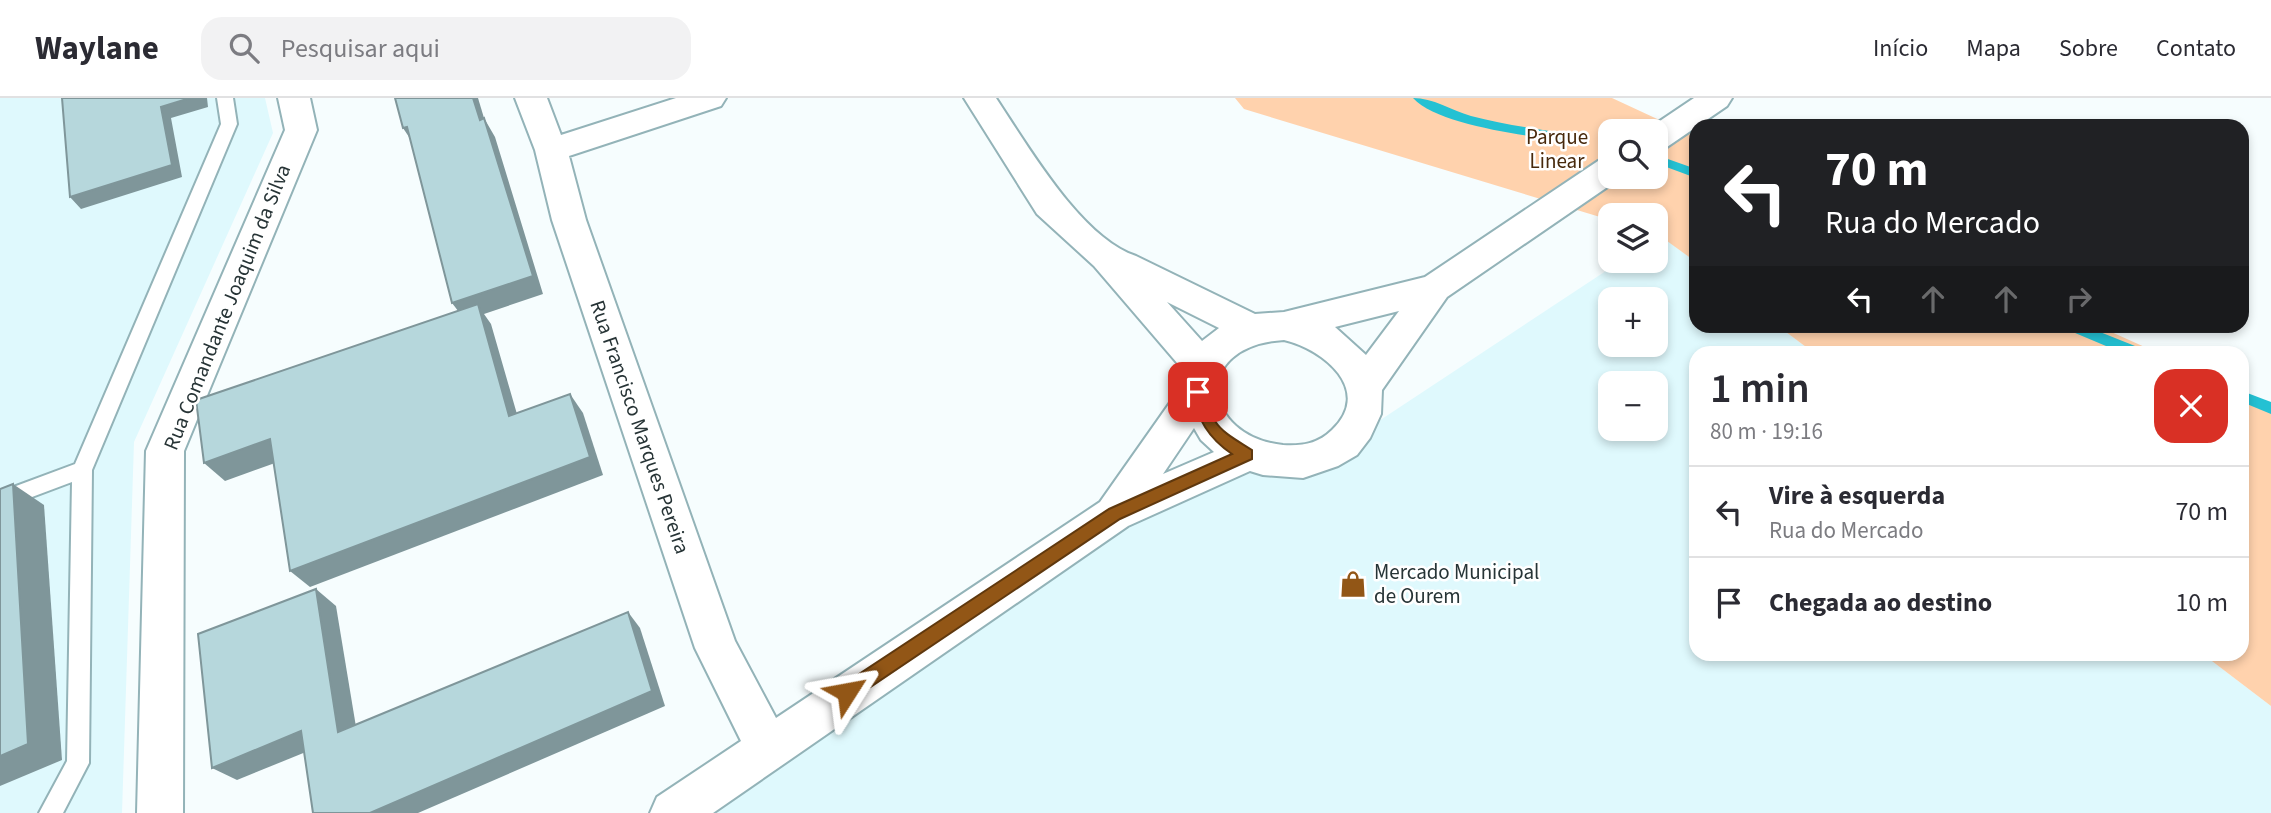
<!DOCTYPE html>
<html lang="pt">
<meta charset="utf-8">
<style>
body{margin:0;font-family:"Source Sans 3",sans-serif;background:#f2f2f3;color:#2b2b33;height:100vh;display:flex;flex-direction:column;font-size:26px;white-space:nowrap}
*{box-sizing:border-box;margin:0}
p{font-size:23px;color:#7c7c81}
.icon{flex:none;width:38px;height:38px;fill:none;stroke:currentColor;stroke-width:2;stroke-linecap:round;stroke-linejoin:round}
.map{position:relative;flex:1;overflow:hidden}
.side{position:absolute;left:1689px;top:248px;width:560px;height:315px;display:flex;flex-direction:column;background:#fff;border-radius:21px;box-shadow:0 4px 10px #0003}
.side>*{flex:none}
.guide{position:absolute;left:1689px;top:21px;width:560px;height:214px;border-radius:21px;box-shadow:0 4px 10px #0003;background:#202124;color:#fff;overflow:hidden}
.fabs{position:absolute;left:1598px;top:21px;display:grid;gap:14px}
.fabs a{display:grid;place-items:center;width:70px;height:70px;border-radius:14px;background:#fff;box-shadow:0 4px 10px #0003;font-size:35px}
.pin{position:absolute;display:grid;place-items:center;width:60px;height:60px;color:#fff;margin:-30px;border-radius:14px;box-shadow:0 4px 10px #0006}
.me{position:absolute;width:77px;margin:-38px;rotate:56deg;stroke-linejoin:round;filter:drop-shadow(0 0 5px #0008)}
.turn{display:flex;align-items:center;gap:24px;height:147px;padding:0 21px;font-size:32px}
.turn .icon{width:91px;height:91px;stroke-width:2.5}
.turn b{display:block;font-size:49px;line-height:60px}
.lanes{display:flex;align-items:center;height:66px;padding:0 21px;background:#0003;justify-content:center;gap:35px;direction:ltr}
.lanes .off{opacity:.35}
.round{display:grid;place-items:center;flex:none;width:74px;height:74px;border-radius:21px;background:#f2f2f3}
.overview{display:flex;align-items:center;justify-content:space-between;height:119px;padding:0 21px}
h1{font-size:42px;font-weight:600;line-height:52px}
ul{padding:0;list-style:none}
li{display:flex;align-items:center;gap:21px;height:91px;padding:0 21px;border-top:2px solid #e1e1e2}
li div{flex:1}
li b{display:block;font-size:26px}
li em{font-style:normal}
header{display:flex;align-items:center;gap:42px;box-sizing:border-box;height:98px;padding:0 35px;background:#fff;border-bottom:2px solid #e1e1e2}
header strong{font-size:33px}
nav{display:flex;gap:38px;margin-inline-start:auto;font-size:24px}
.search{width:490px;height:63px;background:#f2f2f3;display:flex;align-items:center;gap:18px;box-sizing:border-box;padding:0 24px;border-radius:21px;color:#7c7c81;font-size:26px}
.map>svg:first-child{display:block}
.built{fill:#dff9fd;fill-rule:evenodd}
.green{fill:#ffd2ad;fill-rule:evenodd}
.lines{fill:none;stroke-linecap:round;stroke-linejoin:round}
.stream{fill:#24c1d3;fill-rule:evenodd}
.lane-casing{stroke:#93b3b8;stroke-width:4}
.street-casing{stroke:#93b3b8;stroke-width:4}
.lane{fill:#fff;fill-rule:evenodd}
.street{fill:#fff;fill-rule:evenodd}
.shaded-wall{fill:#7f969a}
.building{fill:#b6d7dc;stroke:#7f969a;stroke-width:2}
.route{fill:#925616;stroke:#5f380e;stroke-width:2}
.labels{text-anchor:middle;dominant-baseline:central;stroke-width:5;stroke-linejoin:round;paint-order:stroke}
.park-label{font-size:21px;fill:#47290c;stroke:#fff}
.street-label{font-size:21px;fill:#273436;stroke:#fff}
.poi-label{font-size:21px;fill:#273436;stroke:#fff;text-anchor:start}
</style>
<header>
<strong>Waylane</strong>
<div class="search"><svg class="icon" aria-label="search" viewBox="0 0 24 24"><circle cx="10" cy="10" r="6"/><path d="M15 15l6 6"/></svg>Pesquisar aqui</div>
<nav><a>Início</a><a>Mapa</a><a>Sobre</a><a>Contato</a></nav>
</header>
<div class="map">
<svg width="2271" height="715" viewBox="0 0 2271 715">
<rect width="100%" height="100%" fill="#f6fdfe"/>
<g class="built">
<polygon points="0,0 265,0 273,35 134,344 122,715 0,715"/>
<path d="M1660,137L1696,164V228H1778L1814,255L1696,256V556L2204,557L2271,608V715H673L1114,416L1341,348L1621,163H1656V140ZM1610,201H1656V247H1610ZM1610,285H1656V331H1610Z"/>
</g>
<g class="green">
<path d="M1235,0H1612L1696,39V164L1656,135V117H1610V122L1244,11ZM1610,33H1656V79H1610Z"/>
<polygon points="1778,228 2098,228 2158,255 1814,255"/>
<polygon points="2242,295 2271,308 2271,608 2204,557 2242,556"/>
</g>
<g class="lines">
<g class="stream">
<path d="M1413,0C1433,0 1451,12 1471,18C1504,27 1540,31 1574,37L1580,41L1574,45C1534,38 1440,29 1413,0Z"/>
<polygon points="1665,60 1696,71 1696,80 1661,67 1661,61"/>
<polygon points="2066,228 2085,228 2145,252 2146,256 2125,256 2068,232"/>
<polygon points="2242,293 2271,304 2271,316 2242,304"/>
</g>
<defs>
<polygon id="lane" points="217,0 233,0 237,26 92,372 89,665 63,715 39,715 67,663 72,384 0,411 0,394 75,366 221,26"/>
<g id="street">
<polygon points="278,0 310,0 317,32 184,353 183,715 137,715 146,353 285,32"/>
<path d="M515,0H547L561,37L676,0H726L721,8L569,58L586,122L735,543L776,620L1100,404L1181,289L1184,273L1094,168L1037,116L964,0H996C1028,48 1081,140 1136,158L1255,216L1284,214L1425,179L1598,63L1610,59V79H1622L1447,199L1382,292L1381,316L1370,340L1357,357L1338,368L1303,380L1263,377L1250,373L1128,428L713,715H650L657,699L741,643L695,550L552,122L535,52ZM1167,204L1219,230L1202,243ZM1399,213L1366,257L1335,229ZM1284,242C1323,251 1374,292 1332,332C1318,346 1302,348 1283,347C1203,339 1189,248 1284,242ZM1194,330L1201,342L1214,354L1163,376Z"/>
<polygon points="1694,0 1732,0 1727,8 1667,49 1656,52 1656,33 1645,33"/>
</g>
</defs>
<use href="#lane" class="lane-casing"/>
<use href="#street" class="street-casing"/>
<use href="#lane" class="lane"/>
<use href="#street" class="street"/>
</g>
<g class="shaded-wall">
<polygon points="190,0 207,0 208,9 171,20 182,79 81,111 70,99 161,9"/>
<polygon points="473,0 478,0 490,40 480,22"/>
<polygon points="484,20 495,39 543,196 484,216 491,226 523,337 509,318 465,222 452,205"/>
<polygon points="407,29 415,48 403,30"/>
<polygon points="570,296 583,315 603,377 310,489 290,473"/>
<polygon points="270,341 289,360 225,383 204,365"/>
<polygon points="13,386 44,407 62,662 0,688 0,658"/>
<polygon points="316,491 336,508 359,647 338,634"/>
<polygon points="628,514 640,530 665,608 418,715 370,715"/>
<polygon points="301,633 323,647 237,682 212,670"/>
</g>
<g class="building">
<polygon points="62,0 190,0 161,9 172,67 70,99"/>
<polygon points="395,0 473,0 480,22 484,20 533,178 452,205 407,29 403,30"/>
<polygon points="478,206 509,318 570,296 590,359 290,473 270,341 204,365 196,302"/>
<polygon points="13,386 28,646 0,658 0,391"/>
<polygon points="316,491 338,634 628,514 652,593 370,715 313,715 301,633 212,670 198,536"/>
</g>
<path class="route" d="M1198,288C1211,292 1209,312 1215,323C1223,336 1240,344 1252,352V361L1120,421L854,600L847,603L841,600L838,594L841,588L1109,411L1232,356C1207,339 1200,323 1190,294Z"/>
<defs>
<symbol id="shop-bare" viewBox="-9 -9 18 18"><path d="M-5-2.5h2.3a2.7 3.5 0 0 1 5.4 0H5L5.5 6h-11ZM-1.5-2.5h3a1.5 2.3 0 0 0-3 0Z" fill="#925616" stroke="#fff" stroke-width="2.5" paint-order="stroke"/></symbol>
</defs>
<g fill-rule="evenodd">
<use href="#shop-bare" x="1334" y="467" width="38" height="38"/>
</g>
<g class="labels">
<g class="park-label">
<text x="1557" y="39">Parque<tspan x="1557" dy="24">Linear</tspan></text>
</g>
<g class="street-label">
<text transform="translate(227 209) rotate(-68)">Rua Comandante Joaquim da Silva</text>
<text transform="translate(640 329) rotate(71)">Rua Francisco Marques Pereira</text>
</g>
<g class="poi-label">
<text x="1374" y="474">Mercado Municipal<tspan x="1374" dy="24">de Ourem</tspan></text>
</g>
</g>
</svg>
<div class="fabs">
<a><svg class="icon" aria-label="search" viewBox="0 0 24 24"><circle cx="10" cy="10" r="6"/><path d="M15 15l6 6"/></svg></a>
<a><svg class="icon" aria-label="layers" viewBox="0 0 24 24"><path d="M12 4l9 5-9 5-9-5zM3 14l9 5 9-5"/></svg></a>
<a>+</a>
<a>−</a>
</div>
<div class="pin" style="left:1198px;top:294px;background:#d93025"><svg class="icon" aria-label="arrive" viewBox="0 0 24 24"><path d="M6 21V4h12l-3 4 3 4H6"/></svg></div>
<svg class="me" style="left:847px;top:594px" viewBox="-20 -20 40 40"><path d="M0-17L14 15 0 8-14 15z" fill="#925616" stroke="#fff" stroke-width="4"/></svg>
<div class="guide">
<div class="turn"><svg class="icon" aria-label="left" viewBox="0 0 24 24"><path d="M17 20v-9H6M10 6l-5 5 5 5"/></svg><div><b>70 m</b>Rua do Mercado</div></div>
<div class="lanes"><svg class="icon" aria-label="left" viewBox="0 0 24 24"><path d="M17 20v-9H6M10 6l-5 5 5 5"/></svg><svg class="icon off" aria-label="ahead" viewBox="0 0 24 24"><path d="M12 20V5M6 11l6-6 6 6"/></svg><svg class="icon off" aria-label="ahead" viewBox="0 0 24 24"><path d="M12 20V5M6 11l6-6 6 6"/></svg><svg class="icon off" aria-label="right" viewBox="0 0 24 24"><path d="M7 20v-9h11M14 6l5 5-5 5"/></svg></div>
</div>
<section class="side">
<div class="overview"><div><h1>1 min</h1><p>80 m · 19:16</p></div><a class="round" style="background:#d93025;color:#fff"><svg class="icon" aria-label="close" viewBox="0 0 24 24"><path d="M6 6l12 12M18 6L6 18"/></svg></a></div>
<ul>
<li><svg class="icon" aria-label="left" viewBox="0 0 24 24"><path d="M17 20v-9H6M10 6l-5 5 5 5"/></svg><div><b>Vire à esquerda</b><p>Rua do Mercado</p></div><em>70 m</em></li>
<li><svg class="icon" aria-label="arrive" viewBox="0 0 24 24"><path d="M6 21V4h12l-3 4 3 4H6"/></svg><div><b>Chegada ao destino</b></div><em>10 m</em></li>
</ul>
</section>
</div>
